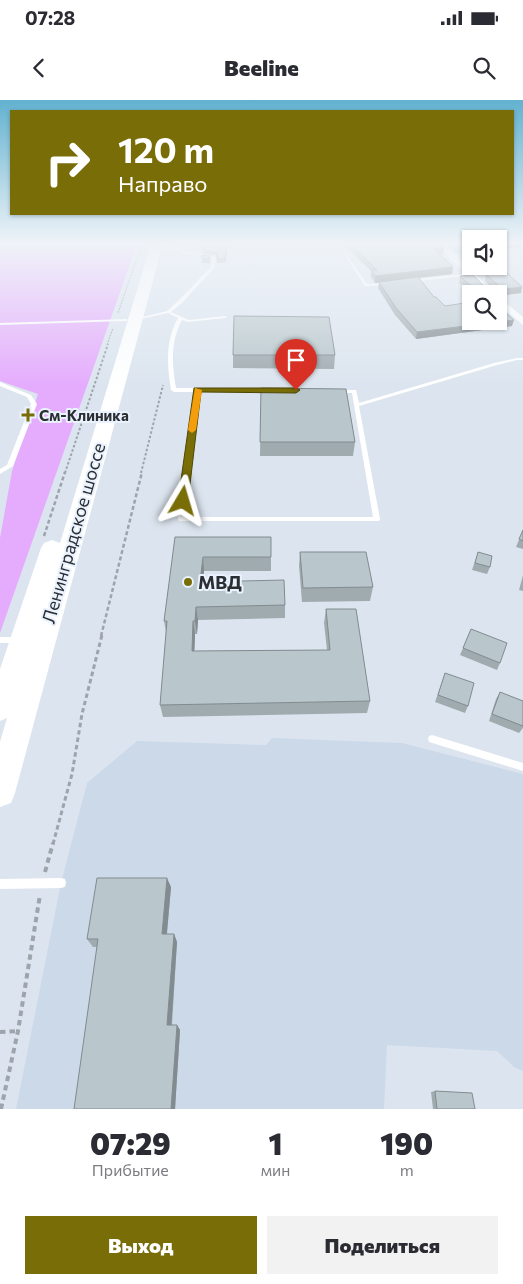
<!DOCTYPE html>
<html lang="ru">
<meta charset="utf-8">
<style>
body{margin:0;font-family:Commissioner,sans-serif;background:#f2f2f3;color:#2b2b33;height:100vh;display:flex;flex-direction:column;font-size:19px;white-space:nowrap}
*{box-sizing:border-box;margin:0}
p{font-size:16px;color:#7c7c81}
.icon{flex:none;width:28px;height:28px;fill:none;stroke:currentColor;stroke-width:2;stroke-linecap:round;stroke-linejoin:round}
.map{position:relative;height:1009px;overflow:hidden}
.details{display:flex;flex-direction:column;background:#fff;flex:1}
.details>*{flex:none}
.guide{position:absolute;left:10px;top:10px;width:504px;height:105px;border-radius:0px;box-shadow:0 1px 4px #0004;background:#796d08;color:#fff;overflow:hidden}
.fabs{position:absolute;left:462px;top:130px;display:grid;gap:10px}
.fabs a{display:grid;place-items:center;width:45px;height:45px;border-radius:0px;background:#fff;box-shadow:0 1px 4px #0004;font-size:25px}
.pin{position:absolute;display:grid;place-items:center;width:42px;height:42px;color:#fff;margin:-51px -21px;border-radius:50% 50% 50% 0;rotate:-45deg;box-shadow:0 0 5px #0007}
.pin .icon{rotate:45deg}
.me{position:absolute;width:55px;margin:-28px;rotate:7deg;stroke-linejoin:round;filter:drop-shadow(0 0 4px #0008)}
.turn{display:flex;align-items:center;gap:18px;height:105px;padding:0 25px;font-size:22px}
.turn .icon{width:65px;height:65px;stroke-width:2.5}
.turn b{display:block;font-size:35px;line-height:42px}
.eta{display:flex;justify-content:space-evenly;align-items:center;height:85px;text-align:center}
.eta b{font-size:30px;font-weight:800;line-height:35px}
.cta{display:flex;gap:10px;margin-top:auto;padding:10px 25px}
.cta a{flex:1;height:58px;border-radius:0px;background:#796d08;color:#fff;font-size:20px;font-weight:800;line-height:58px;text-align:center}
.cta a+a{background:#f2f2f3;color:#2b2b33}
.status{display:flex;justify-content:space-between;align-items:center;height:35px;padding:0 25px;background:#fff;direction:ltr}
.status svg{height:14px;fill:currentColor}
header{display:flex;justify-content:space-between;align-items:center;height:65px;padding:0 25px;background:#fff;font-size:22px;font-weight:800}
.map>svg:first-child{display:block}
.built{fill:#cbd9e9}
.green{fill:#e5acfd}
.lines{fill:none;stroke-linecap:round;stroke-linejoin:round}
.path-far4{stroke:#9da4ac;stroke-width:1;stroke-dasharray:2 1;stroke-linecap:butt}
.path-far3{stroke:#9da4ac;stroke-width:2;stroke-dasharray:2.5 2;stroke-linecap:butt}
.path-far2{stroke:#9da4ac;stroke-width:2.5;stroke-dasharray:4 2.5;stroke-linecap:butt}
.path-far1{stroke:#9da4ac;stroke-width:3;stroke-dasharray:4.5 3;stroke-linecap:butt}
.path{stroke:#9da4ac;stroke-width:4;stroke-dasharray:5.5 4;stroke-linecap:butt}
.service{fill:#fff;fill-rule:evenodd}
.minor{fill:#fff;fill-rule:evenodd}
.trunk{fill:#fff;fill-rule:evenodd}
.wall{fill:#9fabaf}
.shaded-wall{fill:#828b8f}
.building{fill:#b9c7cc;stroke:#828b8f}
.route{fill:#796d08;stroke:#4f4705}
.slow{fill:#f59e0b}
.poi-dot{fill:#796d08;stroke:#e9f2fd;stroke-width:2}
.labels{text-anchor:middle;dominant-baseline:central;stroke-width:4;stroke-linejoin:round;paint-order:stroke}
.far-poi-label{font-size:15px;font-weight:bold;fill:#2b2e32;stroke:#e9f2fd;text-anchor:start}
.street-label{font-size:18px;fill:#2b2e32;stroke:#e9f2fd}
.poi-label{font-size:18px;font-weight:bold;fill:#2b2e32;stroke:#e9f2fd;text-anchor:start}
</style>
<div class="status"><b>07:28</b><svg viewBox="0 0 49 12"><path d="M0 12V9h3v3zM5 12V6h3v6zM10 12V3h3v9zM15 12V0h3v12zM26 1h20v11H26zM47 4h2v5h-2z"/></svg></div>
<header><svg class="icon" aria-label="back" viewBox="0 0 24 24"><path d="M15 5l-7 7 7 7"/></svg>Beeline<svg class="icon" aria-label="search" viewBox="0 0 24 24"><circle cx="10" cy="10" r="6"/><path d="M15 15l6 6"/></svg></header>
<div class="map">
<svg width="523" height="1009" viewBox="0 0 523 1009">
<rect width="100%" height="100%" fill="#dce5ef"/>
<polygon class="built" points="272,638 402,643 523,674 523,971 514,967 497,951 387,945 384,1009 16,1009 61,783 87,683 137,641 266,645"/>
<polygon class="green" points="0,144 137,144 0,533 0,438 12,371 38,294 0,281"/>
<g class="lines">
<g class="path-far4">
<polyline points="118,213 142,144"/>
<polyline points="107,245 113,228"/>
</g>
<g class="path-far3">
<polyline points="65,373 108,244"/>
<polyline points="141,373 163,285"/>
</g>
<g class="path-far2">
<polyline points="44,436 65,372"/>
<polyline points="101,536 142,372"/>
</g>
<polyline class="path-far1" points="53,744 72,674 82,614 102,535"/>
<g class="path">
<polyline points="45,772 53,743"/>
<polyline points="0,932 18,931"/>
<polyline points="1,1009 18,931 40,795"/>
</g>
<g class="service">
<path d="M162,144H168L184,151L216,157L214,168L182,203L171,212L189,220L225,216L227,217L225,218L188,222L182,220C170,242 172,265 176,288H269L272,290L269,292H199L185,417H373L352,293H338L335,291L336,290H356L359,303L494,263L517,258H523V260H517L497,265L359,306L380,419L379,421H179L178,419L194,292H174L171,290C167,265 165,241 178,218L168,213L136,220L134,219L167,211L178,201L211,167L212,158L182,153Z"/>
<polygon points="344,154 346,154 367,184 388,183 390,184 388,185 365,186"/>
<polygon points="472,173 474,174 473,175 411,182 409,181 411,180"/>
<polygon points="127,219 127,221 125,221 0,225 0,223"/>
<polygon points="0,282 31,295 37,304 13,366 0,374 0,369 7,365 31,304 27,297 0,286"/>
<polygon points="0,537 18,537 21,538 22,540 21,542 18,543 0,543"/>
<polygon points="432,635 523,663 523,671 429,642 428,639 429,636"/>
<polygon points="61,778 65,779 66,783 65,787 61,788 0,789 0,779"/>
</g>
<g class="minor">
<polygon points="435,144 444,144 496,194 487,194"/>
<polygon points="499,197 523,217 523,225 499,204"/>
</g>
<polygon class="trunk" points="151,144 163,144 15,693 11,703 0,707 0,642 7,618 0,621 0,569 41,448 44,443 52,440 60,443"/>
</g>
<g class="wall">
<polygon points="227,144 226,162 217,163 217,156 203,153 203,150"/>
<polygon points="345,144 440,144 443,154 440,155 453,167 452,174 418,177 434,197 445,206 512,226 416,239 395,215 378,188 379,182 375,183 371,177 371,171 345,146"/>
<polygon points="454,144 471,144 471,153 463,154 456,153 453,150"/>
<polygon points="210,156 210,163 202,163 202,159"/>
<polygon points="486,174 521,193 471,194 459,183 460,176 487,189 493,189 485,181"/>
<polygon points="233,255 335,255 334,269 233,268"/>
<polygon points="261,288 355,342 353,356 260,356"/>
<polygon points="523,430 523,449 516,447"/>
<polygon points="175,437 271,437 271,471 204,471 203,482 285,505 285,518 198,520 197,534 195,534 194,551 327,550 324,523 326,509 370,601 367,613 163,617 160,605 166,532 164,521"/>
<polygon points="300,452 373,487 370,501 302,502 299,466"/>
<polygon points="478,452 490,467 487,474 472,470"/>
<polygon points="523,475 523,491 519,490"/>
<polygon points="471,529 500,563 497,570 460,555"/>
<polygon points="445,573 468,606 465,613 435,602"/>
<polygon points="500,592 523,601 523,628 519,633 489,621 496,599"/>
<polygon points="171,787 167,834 174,834 177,842 172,925 177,925 180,930 175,1009 74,1009 97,847 93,847 87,839"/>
<polygon points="435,991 475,1009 433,1009 431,992"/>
</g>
<g class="shaded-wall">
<polygon points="499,144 523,144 523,147 499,149"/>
<polygon points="464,147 471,147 471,153 463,154"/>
<polygon points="444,148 443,154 433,155 434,149"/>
<polygon points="453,167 452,174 375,183 375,176"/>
<polygon points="522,187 521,193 499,196 499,194 477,194 478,192"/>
<polygon points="514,220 512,226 416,239 417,232"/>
<polygon points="203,457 204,471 202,495 200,482"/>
<polygon points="196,507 198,520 197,534 195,521"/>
<polygon points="193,521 195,534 194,564 192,551"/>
<polygon points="167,778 171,787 166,842 162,834"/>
<polygon points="174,834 177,842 171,930 167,925"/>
<polygon points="177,925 180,930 175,1009 171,1009"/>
</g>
<g class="building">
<polygon points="204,144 227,144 225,159 217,159 217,153 203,150"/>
<polygon points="351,144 440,144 444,148 434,149 453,167 375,176 372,170 377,170"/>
<polygon points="455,144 471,144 471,147 457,147"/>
<polygon points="202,155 210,156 209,159 202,159"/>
<polygon points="506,172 522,187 478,192 460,176 473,175 487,189 499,189 499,186 486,174"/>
<polygon points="418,177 434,197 436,197 445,206 471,202 471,221 499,221 499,207 514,220 417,232 396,208 379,182"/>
<polygon points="234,216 329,217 335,255 233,255"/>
<polygon points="261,288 346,289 355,342 260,342"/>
<polygon points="523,430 523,441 519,439"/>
<polygon points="175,437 271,437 271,457 203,457 200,482 284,480 285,505 196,507 195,521 193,521 192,551 330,550 326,509 356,509 370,601 160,605 167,521 164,521"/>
<polygon points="300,452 366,452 373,487 303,488"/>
<polygon points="478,452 492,456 490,467 475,463"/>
<polygon points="471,529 507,543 500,563 463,548"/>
<polygon points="445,573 474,583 468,606 438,595"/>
<polygon points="500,592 523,601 523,626 492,614"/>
<polygon points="97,778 167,778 162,834 174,834 167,925 177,925 171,1009 74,1009 98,839 87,839"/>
<polygon points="435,991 472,993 475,1009 437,1009"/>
</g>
<linearGradient id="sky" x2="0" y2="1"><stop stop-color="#62b2d0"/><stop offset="0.5" stop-color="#eff3f8"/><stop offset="1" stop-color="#eff3f8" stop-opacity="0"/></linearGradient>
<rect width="523" height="286" fill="url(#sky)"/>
<polygon class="route" points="194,288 296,288 300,290 296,293 201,292 188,401 183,404 178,401"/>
<polygon class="slow" points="195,288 202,290 196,330 192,333 188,330"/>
<g class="poi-dot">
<path d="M25.5 307.5h5v5h5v5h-5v5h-5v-5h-5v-5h5z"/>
<circle cx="188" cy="482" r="5"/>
</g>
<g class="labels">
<g class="far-poi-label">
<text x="39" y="315">См-Клиника</text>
</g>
<g class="street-label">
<text transform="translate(73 433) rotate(-74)">Ленинградское шоссе</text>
</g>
<g class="poi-label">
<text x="198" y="482">МВД</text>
</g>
</g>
</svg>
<div class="fabs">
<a><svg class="icon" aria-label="sound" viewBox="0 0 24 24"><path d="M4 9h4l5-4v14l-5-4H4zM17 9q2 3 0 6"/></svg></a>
<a><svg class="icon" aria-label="search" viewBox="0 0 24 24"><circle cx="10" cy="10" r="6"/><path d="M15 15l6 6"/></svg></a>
</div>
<div class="pin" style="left:296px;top:290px;background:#d93025"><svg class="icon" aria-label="arrive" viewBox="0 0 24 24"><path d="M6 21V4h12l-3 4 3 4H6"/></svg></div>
<svg class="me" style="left:183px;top:401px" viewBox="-20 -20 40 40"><path d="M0-17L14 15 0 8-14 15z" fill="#796d08" stroke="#fff" stroke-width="4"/></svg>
<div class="guide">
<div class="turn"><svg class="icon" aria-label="right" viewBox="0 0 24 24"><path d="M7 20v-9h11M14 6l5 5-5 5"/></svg><div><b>120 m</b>Направо</div></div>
</div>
</div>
<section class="details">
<div class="eta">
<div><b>07:29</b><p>Прибытие</p></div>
<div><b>1</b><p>мин</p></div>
<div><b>190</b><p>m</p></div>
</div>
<div class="cta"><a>Выход</a><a>Поделиться</a></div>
</section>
